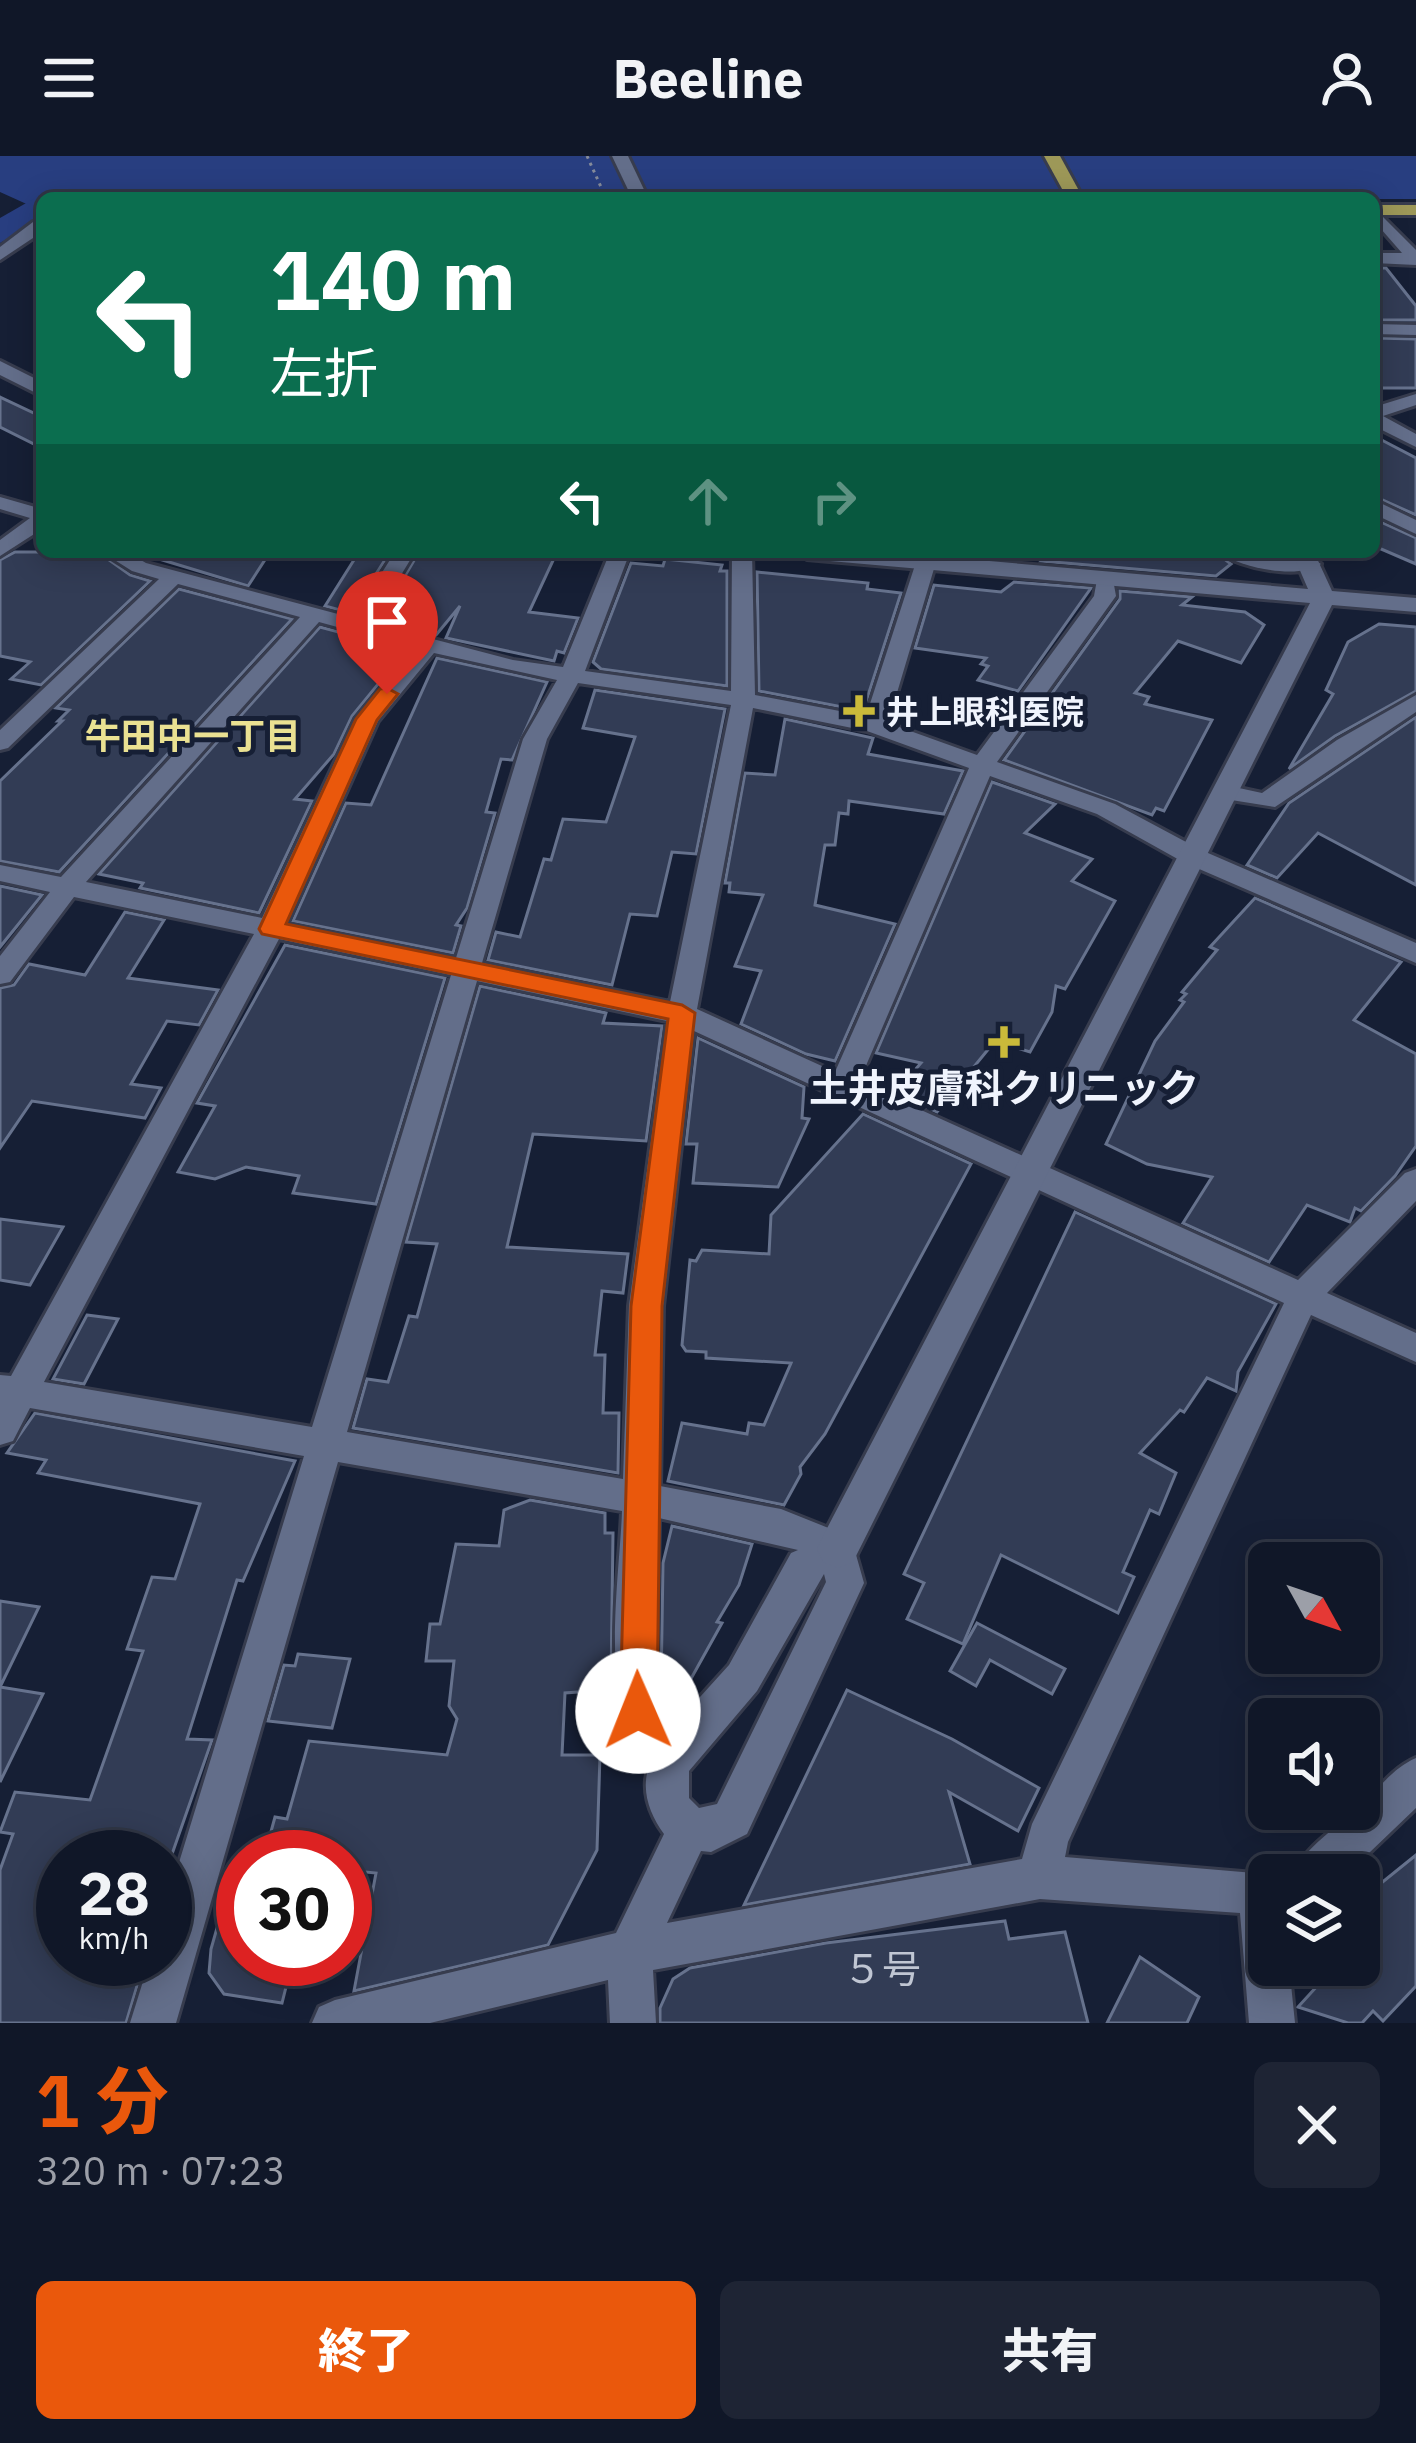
<!DOCTYPE html>
<html lang="ja">
<meta charset="utf-8">
<style>
body{margin:0;font-family:"IBM Plex Sans","Noto Sans JP",sans-serif;background:#1e2434;color:#f1f3f6;height:100vh;display:flex;flex-direction:column;font-size:45px;white-space:nowrap}
*{box-sizing:border-box;margin:0}
p{font-size:39px;color:#9c9fa8}
.icon{flex:none;width:66px;height:66px;fill:none;stroke:currentColor;stroke-width:2;stroke-linecap:round;stroke-linejoin:round}
.map{position:relative;height:1867px;overflow:hidden}
.side{display:flex;flex-direction:column;background:#101728;flex:1}
.side>*{flex:none}
.top-card{position:absolute;left:36px;top:36px;width:1344px;height:366px;border-radius:18px;box-shadow:0 6px 30px #0003,0 0 0 3px #303645;background:#0b6e4f;color:#fff;overflow:hidden}
.needle{width:78px;rotate:130deg}
.fabs{position:absolute;left:1248px;top:1386px;display:grid;gap:24px}
.fabs a{display:grid;place-items:center;width:132px;height:132px;border-radius:18px;background:#101728;box-shadow:0 6px 30px #0003,0 0 0 3px #303645;font-size:60px}
.speed{position:absolute;left:36px;top:1674px;display:flex;gap:24px;font-size:60px;font-weight:700;text-align:center}
.speed>*{display:grid;place-content:center;width:156px;height:156px;border-radius:50%;background:#101728;box-shadow:0 6px 30px #0003,0 0 0 3px #303645;line-height:1}
.speed small{font-size:30px;font-weight:400}
.speed .limit{border:18px solid #d22;background:#fff;color:#111}
.pin{position:absolute;display:grid;place-items:center;width:102px;height:102px;color:#fff;margin:-123px -51px;border-radius:50% 50% 50% 0;rotate:-45deg;box-shadow:0 0 12px #0007}
.pin .icon{rotate:45deg}
.me{position:absolute;width:132px;margin:-66px;rotate:359deg;stroke-linejoin:round;filter:drop-shadow(0 0 9px #0008)}
.turn{display:flex;align-items:center;gap:42px;height:252px;padding:0 36px;font-size:54px}
.turn .icon{width:156px;height:156px;stroke-width:2.5}
.turn b{display:block;font-size:84px;line-height:102px}
.lanes{display:flex;align-items:center;height:114px;padding:0 36px;background:#0003;justify-content:center;gap:60px;direction:ltr}
.lanes .off{opacity:.35}
.round{display:grid;place-items:center;flex:none;width:126px;height:126px;border-radius:18px;background:#1e2434}
.headline{display:flex;align-items:center;justify-content:space-between;height:204px;padding:0 36px}
h1{font-size:72px;font-weight:800;line-height:90px;color:#ea580c}
.cta{display:flex;gap:24px;margin-top:auto;padding:24px 36px}
.cta a{flex:1;height:138px;border-radius:18px;background:#ea580c;color:#fff;font-size:48px;font-weight:800;line-height:138px;text-align:center}
.cta a+a{background:#1e2434;color:#f1f3f6}
header{display:flex;justify-content:space-between;align-items:center;height:156px;padding:0 36px;background:#101728;font-size:54px;font-weight:800}
.map>svg:first-child{display:block}
.water{fill:#283e80}
.lines{fill:none;stroke-linecap:round;stroke-linejoin:round}
.river{fill:#283e80;fill-rule:evenodd}
.building{fill:#323c55;stroke:#66728d;stroke-width:3}
.minor-casing{stroke:#373c4e;stroke-width:6}
.tertiary-casing{stroke:#373c4e;stroke-width:6}
.primary-casing{stroke:#373c4e;stroke-width:6}
.path{stroke:#858b9b;stroke-width:3;stroke-dasharray:3 4.5;stroke-linecap:butt}
.minor{fill:#636e8a;fill-rule:evenodd}
.tertiary{fill:#636e8a;fill-rule:evenodd}
.primary{fill:#9d9858;fill-rule:evenodd}
.route{fill:#ea580c;stroke:#983908;stroke-width:3}
.poi-dot{fill:#caba3a;stroke:#161f35;stroke-width:4.5}
.labels{text-anchor:middle;dominant-baseline:central;stroke-width:10;stroke-linejoin:round;paint-order:stroke}
.far-poi-label{font-size:33px;font-weight:bold;fill:#f0f4fd;stroke:#161f35;text-anchor:start}
.far-neighbourhood-label{font-size:36px;font-weight:bold;fill:#eae192;stroke:#161f35}
.poi-label{font-size:39px;font-weight:bold;fill:#f0f4fd;stroke:#161f35}
.near-number-label{font-size:39px;fill:#c0c6d3}
</style>
<header><svg class="icon" aria-label="menu" viewBox="0 0 24 24"><path d="M4 6h16M4 12h16M4 18h16"/></svg>Beeline<svg class="icon" aria-label="person" viewBox="0 0 24 24"><circle cx="12" cy="8" r="4"/><path d="M4 21q1-7 8-7t8 7"/></svg></header>
<div class="map">
<svg width="1416" height="1867" viewBox="0 0 1416 1867">
<rect width="100%" height="100%" fill="#161f35"/>
<polygon class="water" points="0,0 1416,0 1416,43 42,42 42,55 0,36"/>
<g class="lines">
<polygon class="river" points="42,38 54,42 42,42 42,63 0,87 0,62"/>
</g>
<g class="building">
<polygon points="1374,112 1386,112 1416,150 1416,164 1374,164"/>
<polygon points="1374,182 1416,183 1416,232 1374,232"/>
<polygon points="0,241 42,261 42,292 0,271"/>
<polygon points="1374,280 1416,302 1416,359 1374,340"/>
<polygon points="1374,363 1416,382 1416,408 1374,390"/>
<polygon points="15,396 98,396 130,419 150,425 41,529 11,523 30,506 0,500 0,404"/>
<polygon points="136,396 270,396 248,430"/>
<polygon points="359,396 390,396 351,457 325,450"/>
<polygon points="419,396 557,396 529,456 578,462 564,497 557,495 554,505 446,482 460,450 436,479 379,464"/>
<polygon points="1054,396 1215,396 1231,408 1216,420 1042,405"/>
<polygon points="665,403 722,409 720,415 727,415 727,530 601,513 593,506 631,407 663,410"/>
<polygon points="757,416 868,427 867,433 901,437 863,555 759,535"/>
<polygon points="1014,426 1091,432 1018,535 978,524 988,510 981,508 986,502 915,492 934,429 1001,436"/>
<polygon points="179,433 292,463 59,716 0,705 0,625 62,565 58,565 69,554 56,552"/>
<polygon points="1120,435 1192,441 1182,449 1245,456 1264,469 1241,507 1178,485 1135,537 1149,541 1145,548 1212,564 1164,655 1156,652 1152,659 1004,604 1120,443"/>
<polygon points="1379,468 1416,471 1416,535 1335,580 1289,613 1333,538 1326,534 1348,486"/>
<polygon points="320,471 406,494 352,560 334,598 295,643 312,645 259,757 140,732 143,727 99,718"/>
<polygon points="437,502 547,526 512,604 501,603 486,656 495,657 467,752 456,769 461,770 453,797 293,765 346,647 371,649"/>
<polygon points="595,534 725,553 696,698 672,696 657,760 630,758 612,829 488,804 496,776 520,781 544,703 551,704 563,663 606,666 635,581 583,572"/>
<polygon points="1416,561 1416,729 1318,677 1277,722 1247,709 1289,647"/>
<polygon points="785,563 873,582 868,598 963,615 944,658 849,645 848,658 839,657 835,689 825,689 815,749 895,768 835,905 806,898 741,868 761,815 735,810 763,739 729,736 730,727 725,727 745,617 775,619"/>
<polygon points="992,626 1055,648 1025,677 1092,703 1072,725 1115,745 1065,833 1056,830 1052,856 1030,896 995,885 937,956 895,937 921,907 876,897"/>
<polygon points="0,730 42,739 0,791"/>
<polygon points="1255,742 1401,806 1354,864 1416,898 1416,990 1395,1020 1361,1055 1355,1052 1350,1066 1307,1049 1269,1106 1183,1067 1212,1021 1147,1008 1106,988 1155,885 1184,846 1180,844 1186,838 1182,836 1217,794 1210,791"/>
<polygon points="125,756 164,764 128,822 218,834 199,869 167,865 131,928 161,932 145,962 32,945 0,992 0,832 14,829 29,808 85,819"/>
<polygon points="285,789 445,822 376,1048 293,1037 299,1020 246,1011 215,1023 178,1016 215,950 197,947"/>
<polygon points="480,830 606,857 603,867 662,870 646,985 533,978 507,1091 628,1098 623,1137 602,1135 595,1199 605,1199 603,1257 619,1257 618,1317 353,1272 367,1223 388,1226 409,1160 417,1161 437,1088 406,1086"/>
<polygon points="698,882 804,931 802,962 809,963 778,1031 693,1027 697,988 686,988"/>
<polygon points="863,958 971,1008 825,1278 800,1311 801,1318 784,1349 668,1325 682,1267 747,1278 749,1267 764,1269 791,1207 706,1202 706,1196 686,1195 682,1189 690,1104 696,1105 702,1094 769,1098 771,1059"/>
<polygon points="1075,1056 1276,1148 1238,1216 1236,1235 1207,1222 1184,1256 1180,1254 1140,1297 1176,1317 1159,1358 1150,1354 1123,1416 1134,1421 1118,1457 1001,1399 963,1488 907,1463 924,1427 904,1418"/>
<polygon points="0,1063 63,1071 30,1129 0,1124"/>
<polygon points="87,1159 118,1163 84,1228 53,1223"/>
<polygon points="35,1257 295,1305 243,1425 237,1424 187,1583 212,1584 171,1701 59,1701 37,1759 63,1762 63,1803 145,1803 126,1867 0,1867 0,1714 13,1678 0,1676 15,1636 90,1644 143,1495 127,1493 152,1421 175,1423 200,1348 38,1317 46,1304 7,1297"/>
<polygon points="530,1344 605,1357 605,1377 613,1377 611,1526 605,1525 605,1534 565,1537 562,1599 600,1599 597,1694 548,1789 354,1835 376,1717 345,1714 345,1701 264,1701 275,1661 287,1663 309,1585 447,1599 457,1563 449,1550 454,1505 426,1505 430,1468 440,1468 456,1388 499,1390 504,1354"/>
<polygon points="672,1370 752,1388 739,1429 717,1466 722,1467 683,1537 661,1533 663,1407"/>
<polygon points="0,1445 39,1451 0,1531 43,1538 0,1626"/>
<polygon points="977,1467 1065,1513 1052,1538 990,1504 976,1530 950,1515"/>
<polygon points="298,1498 350,1503 332,1572 268,1565 284,1509 295,1510"/>
<polygon points="847,1534 952,1583 1039,1632 1018,1675 949,1636 970,1708 744,1749"/>
<polygon points="1416,1699 1416,1830 1383,1865 1373,1855 1362,1867 1348,1867 1298,1851 1319,1828 1300,1809 1359,1809 1359,1745"/>
<polygon points="235,1709 243,1710 243,1803 293,1803 282,1847 224,1838 209,1817 211,1793"/>
<polygon points="1005,1765 1009,1783 1065,1776 1088,1867 660,1867 660,1852 673,1823 690,1812 826,1787"/>
<polygon points="1140,1801 1199,1841 1187,1867 1107,1867"/>
</g>
<g class="lines">
<defs>
<g id="minor">
<polygon points="1374,52 1416,94 1416,109 1374,107 1374,97 1402,97 1374,65"/>
<polygon points="1374,168 1416,169 1416,179 1374,178"/>
<polygon points="1416,238 1416,249 1383,260 1416,278 1416,291 1374,270 1374,251"/>
<polygon points="0,341 42,353 42,373 0,400 0,384 30,362 0,353"/>
<polygon points="1374,344 1416,364 1416,378 1374,358"/>
<path d="M102,396H127L146,407L353,462L395,396H415L372,467L513,504L563,511L610,396H630L585,515L731,535L732,396H752L755,539L866,560L916,406L926,400L936,406L888,567L977,599L1094,440L1098,418H1112L1116,440L997,606L1115,648L1201,694L1416,787V807L1183,706L1097,658L990,620L859,926L1298,1124L1405,1017L1416,1013V1045L1327,1137L1416,1177V1206L1311,1159L1068,1686L1065,1701L1279,1719H1269V1809H1289L1295,1867H1249L1240,1757L1040,1743L653,1814L656,1867H610L608,1824L430,1867H312L319,1851L335,1844L616,1777L664,1678C649,1658 640,1632 650,1608C596,1565 620,1420 622,1355L338,1306L176,1867H130L150,1803H165V1752L304,1300L30,1252L13,1285L0,1289V1219L11,1220L254,778L74,741L10,826L0,828V800L50,736L0,725V709L61,721L300,461L178,428L8,592L0,594V574L159,423L132,415ZM319,466L414,492L355,563L262,762L86,726ZM434,497L557,524L523,583L456,802L287,768L378,565ZM578,527L731,549L670,846L482,807L547,583ZM753,552L867,575L969,612L835,916L697,853ZM279,783L451,819L312,1271L44,1226ZM477,825L667,865L629,1150L623,1323L347,1276ZM694,875L1284,1147L1032,1668L1022,1703L667,1767L701,1695L711,1696L747,1678L864,1427L851,1381L781,1353L660,1330L663,1150ZM659,1362L798,1394L791,1397L729,1509L671,1573L656,1537ZM824,1418L826,1426L717,1648L699,1652L689,1642V1615L757,1535Z"/>
<path d="M1219,396L1311,402L1321,408C1299,424 1240,412 1219,396Z"/>
<polygon points="1416,539 1416,556 1275,651 1225,643 1213,636 1225,629 1262,637 1337,584"/>
<path d="M1416,1602V1652L1346,1719H1293C1306,1689 1338,1671 1359,1652C1377,1635 1391,1613 1416,1602Z"/>
</g>
<g id="tertiary">
<polygon points="612,0 628,0 648,42 632,42"/>
<polygon points="33,66 42,66 42,76 0,104 0,91"/>
<polygon points="0,205 42,226 42,240 0,219"/>
<polygon points="796,396 886,396 1308,433 1292,396 1314,396 1332,435 1416,442 1416,456 1332,449 853,1406 838,1412 823,1406 817,1393 823,1380 1310,447 807,403"/>
</g>
<g id="primary">
<polygon points="1044,0 1060,0 1083,42 1067,42"/>
<rect x="1374" y="49" width="42" height="10"/>
</g>
</defs>
<use href="#minor" class="minor-casing"/>
<use href="#tertiary" class="tertiary-casing"/>
<use href="#primary" class="primary-casing"/>
<polyline class="path" points="587,0 606,42"/>
<use href="#minor" class="minor"/>
<use href="#tertiary" class="tertiary"/>
<use href="#primary" class="primary"/>
</g>
<polygon class="route" points="387,532 398,538 377,564 286,768 682,849 695,857 662,1150 657,1555 651,1567 638,1573 625,1567 620,1555 631,1150 668,863 262,778 259,773 356,563 380,533"/>
<g class="poi-dot">
<path d="M853 537h12v12h12v12h-12v12h-12v-12h-12v-12h12z"/>
<path d="M998 868h12v12h12v12h-12v12h-12v-12h-12v-12h12z"/>
</g>
<g class="labels">
<g class="far-poi-label">
<text x="886" y="555">井上眼科医院</text>
</g>
<g class="far-neighbourhood-label">
<text x="193" y="579">牛田中一丁目</text>
</g>
<g class="poi-label">
<text x="1004" y="931">土井皮膚科クリニック</text>
</g>
<g class="near-number-label">
<text x="882" y="1812">５号</text>
</g>
</g>
</svg>
<div class="fabs">
<a><svg class="needle" viewBox="-14 -14 28 28"><path d="M0-13l5 13h-10z" fill="#e53935"/><path d="M0 13l5-13h-10z" fill="#9c9fa8"/></svg></a>
<a><svg class="icon" aria-label="sound" viewBox="0 0 24 24"><path d="M4 9h4l5-4v14l-5-4H4zM17 9q2 3 0 6"/></svg></a>
<a><svg class="icon" aria-label="layers" viewBox="0 0 24 24"><path d="M12 4l9 5-9 5-9-5zM3 14l9 5 9-5"/></svg></a>
</div>
<div class="speed"><div>28<small>km/h</small></div><div class="limit">30</div></div>
<div class="pin" style="left:387px;top:538px;background:#d93025"><svg class="icon" aria-label="arrive" viewBox="0 0 24 24"><path d="M6 21V4h12l-3 4 3 4H6"/></svg></div>
<svg class="me" style="left:638px;top:1555px" viewBox="-20 -20 40 40"><circle r="19" fill="#fff"/><path d="M0-13L10 11 0 6-10 11z" fill="#ea580c"/></svg>
<div class="top-card">
<div class="turn"><svg class="icon" aria-label="left" viewBox="0 0 24 24"><path d="M17 20v-9H6M10 6l-5 5 5 5"/></svg><div><b>140 m</b>左折</div></div>
<div class="lanes"><svg class="icon" aria-label="left" viewBox="0 0 24 24"><path d="M17 20v-9H6M10 6l-5 5 5 5"/></svg><svg class="icon off" aria-label="ahead" viewBox="0 0 24 24"><path d="M12 20V5M6 11l6-6 6 6"/></svg><svg class="icon off" aria-label="right" viewBox="0 0 24 24"><path d="M7 20v-9h11M14 6l5 5-5 5"/></svg></div>
</div>
</div>
<section class="side">
<div class="headline"><div><h1>1 分</h1><p>320 m · 07:23</p></div><a class="round"><svg class="icon" aria-label="close" viewBox="0 0 24 24"><path d="M6 6l12 12M18 6L6 18"/></svg></a></div>
<div class="cta"><a>終了</a><a>共有</a></div>
</section>
